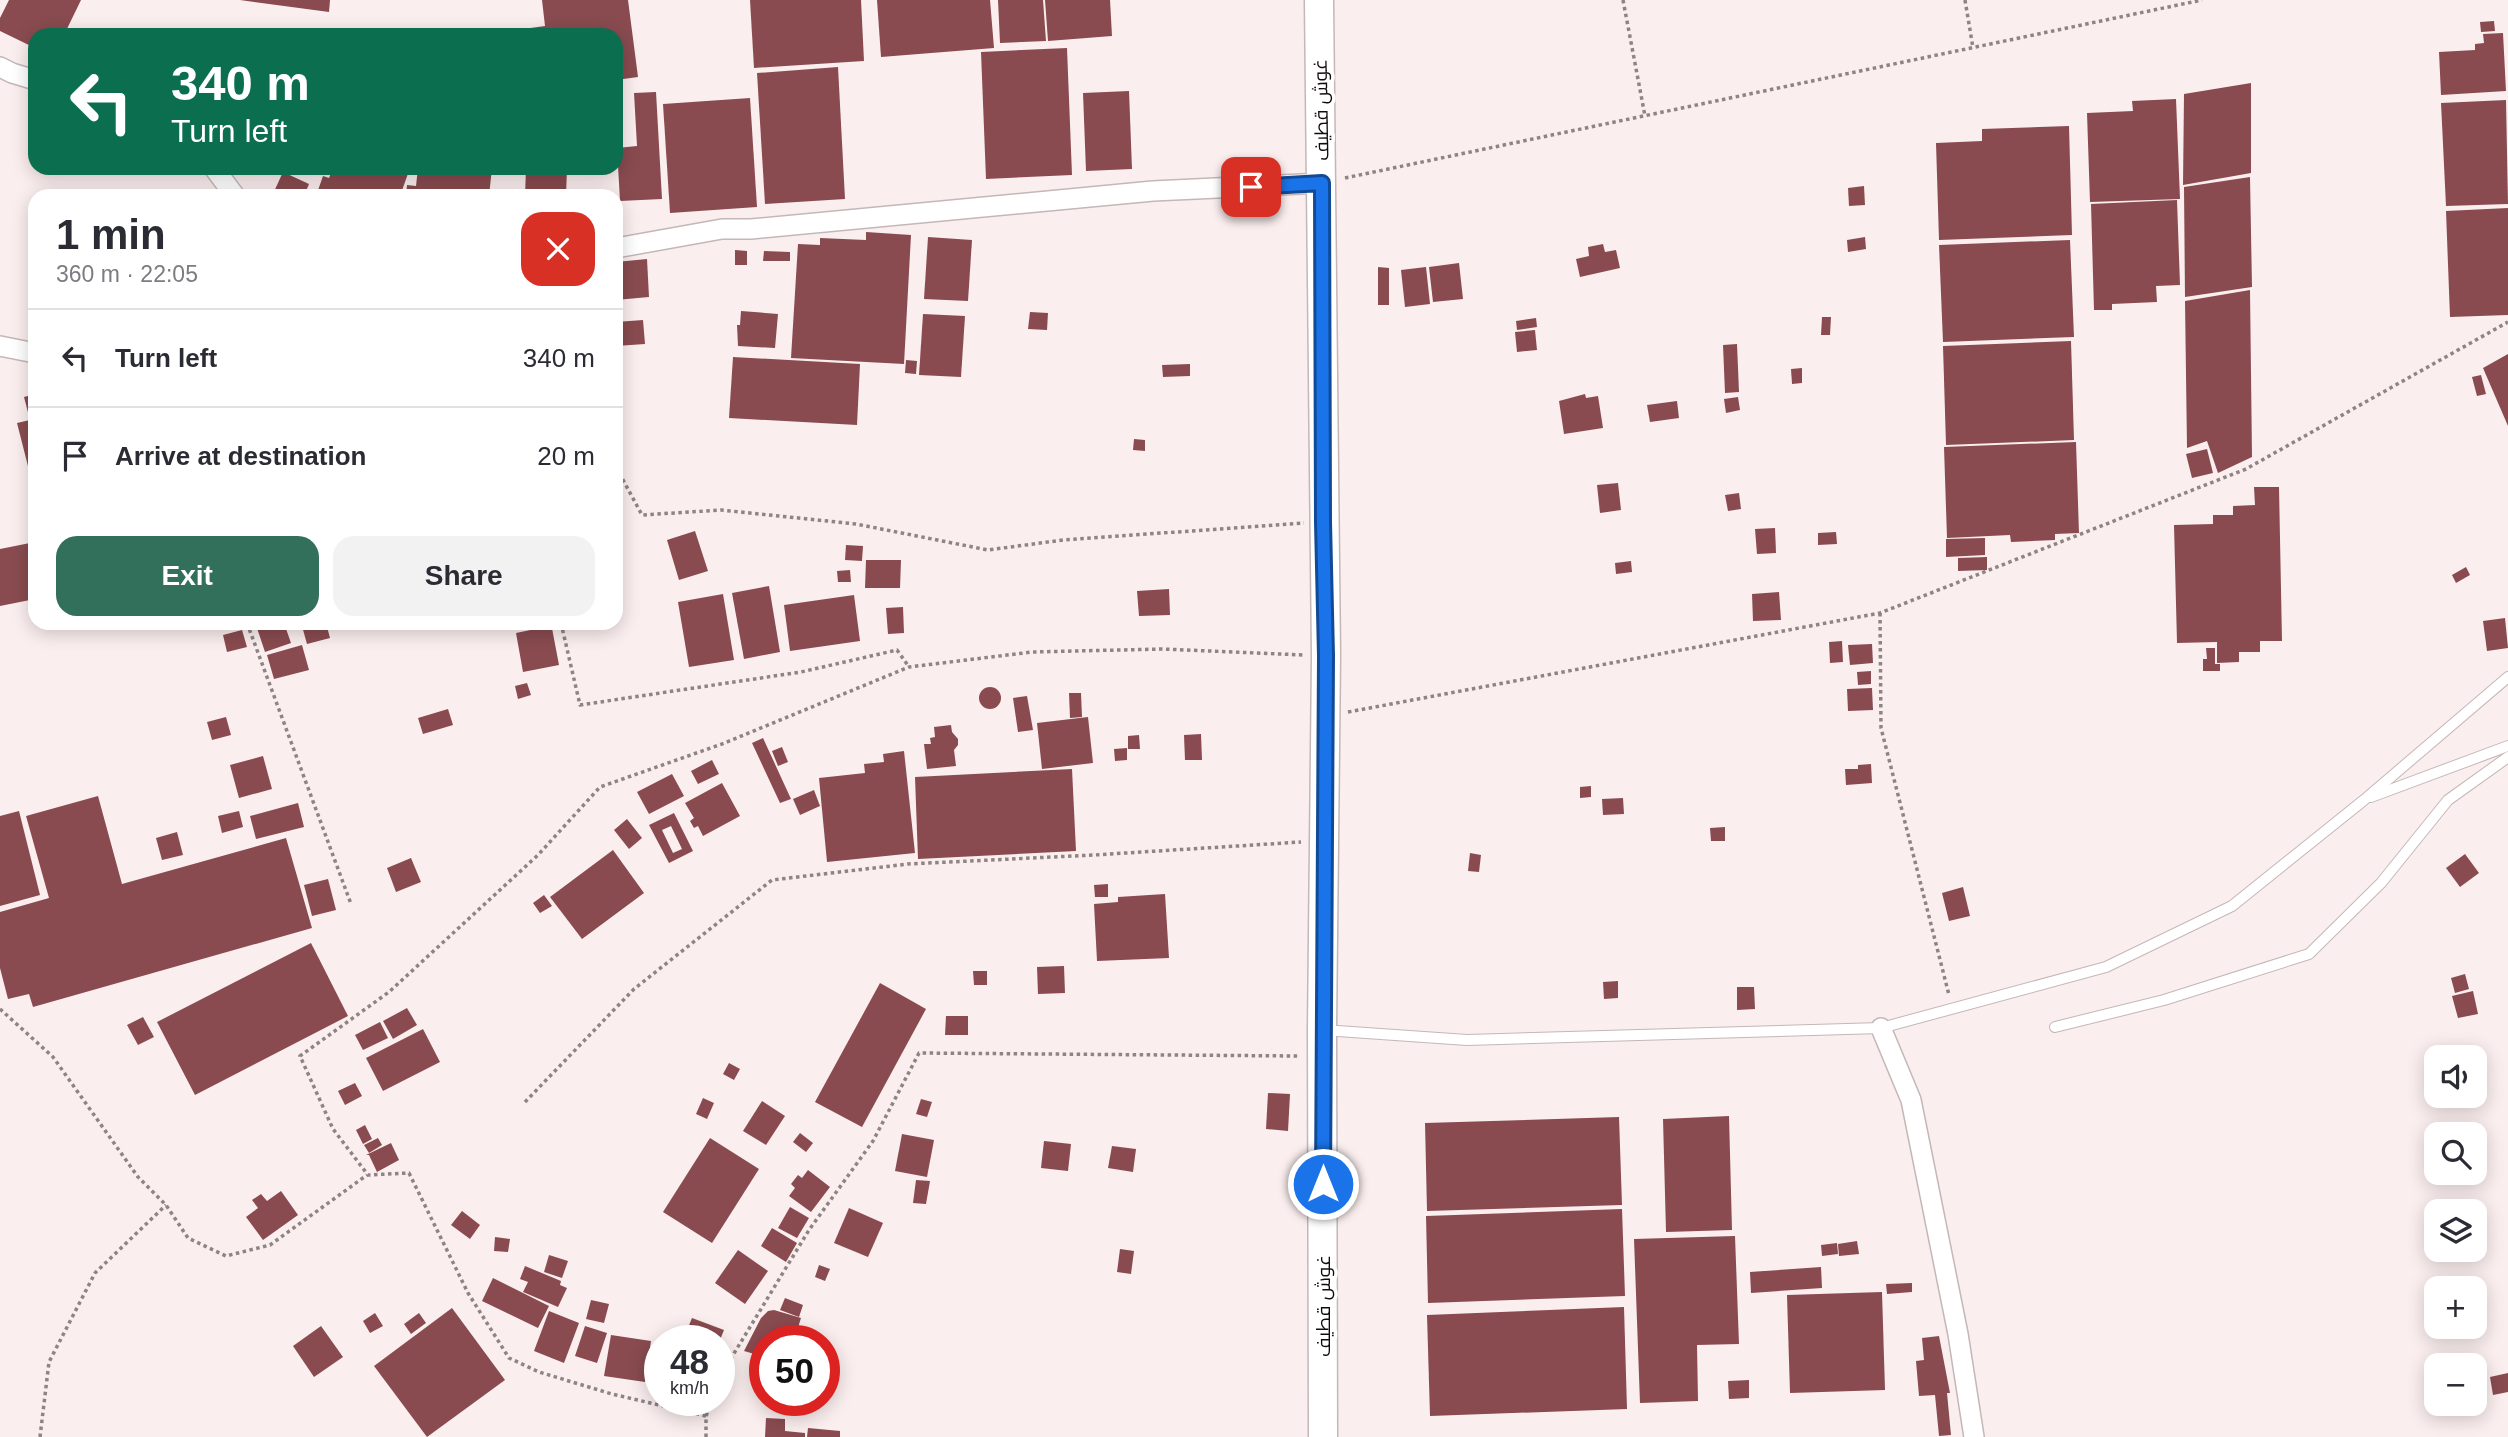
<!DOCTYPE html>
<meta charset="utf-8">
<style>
body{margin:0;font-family:Helvetica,Cairo,sans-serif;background:#f2f2f3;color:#2b2b33;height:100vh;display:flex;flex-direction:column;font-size:26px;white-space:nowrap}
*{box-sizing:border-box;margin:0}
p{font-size:23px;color:#7c7c81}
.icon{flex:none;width:38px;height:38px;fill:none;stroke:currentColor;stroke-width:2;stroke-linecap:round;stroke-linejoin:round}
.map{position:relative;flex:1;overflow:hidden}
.side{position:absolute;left:28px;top:189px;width:595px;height:441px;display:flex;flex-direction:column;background:#fff;border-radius:21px;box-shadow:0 4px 18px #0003}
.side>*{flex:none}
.top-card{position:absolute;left:28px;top:28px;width:595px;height:147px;border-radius:21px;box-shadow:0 4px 18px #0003;background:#0b6e4f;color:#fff;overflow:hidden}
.tools{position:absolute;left:2424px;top:1045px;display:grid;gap:14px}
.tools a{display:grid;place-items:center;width:63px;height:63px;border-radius:14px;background:#fff;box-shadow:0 4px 18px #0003;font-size:35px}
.speed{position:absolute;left:644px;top:1325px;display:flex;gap:14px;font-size:35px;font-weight:700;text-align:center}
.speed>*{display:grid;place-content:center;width:91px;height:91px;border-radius:50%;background:#fff;box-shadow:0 4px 18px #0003;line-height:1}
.speed small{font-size:18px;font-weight:400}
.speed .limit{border:10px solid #d22;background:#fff;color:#111}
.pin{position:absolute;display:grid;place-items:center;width:60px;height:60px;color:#fff;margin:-30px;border-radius:14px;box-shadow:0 4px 10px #0006}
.me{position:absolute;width:77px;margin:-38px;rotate:0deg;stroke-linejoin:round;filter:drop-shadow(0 0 5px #0008)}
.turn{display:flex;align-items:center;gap:24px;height:147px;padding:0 28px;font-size:32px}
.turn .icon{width:91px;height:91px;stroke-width:2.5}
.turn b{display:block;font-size:49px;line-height:60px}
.round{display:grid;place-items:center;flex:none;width:74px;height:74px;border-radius:21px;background:#f2f2f3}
.summary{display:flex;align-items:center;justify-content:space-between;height:119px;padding:0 28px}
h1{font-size:42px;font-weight:600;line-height:52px}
.button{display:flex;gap:14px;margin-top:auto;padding:14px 28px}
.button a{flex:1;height:80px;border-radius:21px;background:#33705b;color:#fff;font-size:28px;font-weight:600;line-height:80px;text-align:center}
.button a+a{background:#f2f2f3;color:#2b2b33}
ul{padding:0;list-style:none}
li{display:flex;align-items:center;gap:21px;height:98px;padding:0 28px;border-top:2px solid #e1e1e2}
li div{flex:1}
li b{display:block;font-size:26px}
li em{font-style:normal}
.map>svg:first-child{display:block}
.building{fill:#894b50;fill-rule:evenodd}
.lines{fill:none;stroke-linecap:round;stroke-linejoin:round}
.lane-casing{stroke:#c4b7b8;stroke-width:12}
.street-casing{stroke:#c4b7b8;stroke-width:22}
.secondary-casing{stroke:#c4b7b8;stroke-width:31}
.path{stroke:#8d8484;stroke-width:3.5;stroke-dasharray:3.5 3.5;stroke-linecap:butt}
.lane{stroke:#fff;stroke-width:10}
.street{stroke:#fff;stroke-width:19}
.secondary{stroke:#fff;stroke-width:28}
.route-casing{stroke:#114b97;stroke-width:18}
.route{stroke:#1a73e8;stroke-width:12}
.labels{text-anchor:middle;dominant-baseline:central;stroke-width:7;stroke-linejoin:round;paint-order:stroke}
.street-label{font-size:19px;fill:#100c0c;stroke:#fff}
</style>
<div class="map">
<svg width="2508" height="1437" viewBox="0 0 2508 1437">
<rect width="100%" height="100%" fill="#fbeeee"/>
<g class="building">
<polygon points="9,0 81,0 64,35 35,35 35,48 0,31 0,18"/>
<polygon points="240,0 330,0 329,12"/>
<polygon points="542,0 628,0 638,77 616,80 616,35 523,35 523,29 545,26"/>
<polygon points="750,0 861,0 864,61 754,68"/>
<polygon points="877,0 990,0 994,48 881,57"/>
<polygon points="998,0 1043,0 1046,41 1000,43"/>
<polygon points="1045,0 1110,0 1112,36 1048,41"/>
<polygon points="2494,21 2495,31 2481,32 2480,22"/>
<polygon points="2503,33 2506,91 2441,95 2439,52 2475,50 2475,44 2484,43 2483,34"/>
<polygon points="1067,48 1072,175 986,179 981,52"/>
<polygon points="838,67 845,199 765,204 757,73"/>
<polygon points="2251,83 2251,173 2183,185 2184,94"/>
<polygon points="1129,91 1132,169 1086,171 1083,93"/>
<polygon points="656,92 662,199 620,201 617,148 637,146 634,93"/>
<polygon points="750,98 757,207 670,213 663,104"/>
<polygon points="2176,99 2180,199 2090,202 2087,113 2133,111 2132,101"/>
<polygon points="2506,100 2508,204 2446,206 2441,103"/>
<polygon points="2069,126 2072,235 1939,240 1936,143 1982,141 1982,129"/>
<polygon points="333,168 410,168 400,196 316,196 323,176 329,178"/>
<polygon points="418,168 492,168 489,196 406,196 407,185 416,186"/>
<polygon points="526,168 567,168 566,196 525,196"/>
<polygon points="283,172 309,184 304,196 272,196"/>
<polygon points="2250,177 2252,287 2185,297 2184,187"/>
<polygon points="1864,186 1865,205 1849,206 1848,188"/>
<polygon points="2177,200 2180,285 2156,286 2157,302 2112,304 2112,310 2094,310 2091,204"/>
<polygon points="2508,208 2508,315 2450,317 2446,211"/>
<polygon points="866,232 911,235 904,364 791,358 798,244 820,245 820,238 866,240"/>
<polygon points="928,237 972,240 968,301 924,299"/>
<polygon points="1865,237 1866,249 1848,252 1847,240"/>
<polygon points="2070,240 2074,337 1943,342 1939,245"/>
<polygon points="1603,244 1605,252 1616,250 1620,268 1580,277 1576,259 1589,256 1588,247"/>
<polygon points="735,250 747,251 747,265 735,265"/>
<polygon points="764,251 790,252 790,261 763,261"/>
<polygon points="647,259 649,297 616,300 616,262"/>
<polygon points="1459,263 1463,299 1433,302 1429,267"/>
<polygon points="1378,267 1389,268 1389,305 1378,305"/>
<polygon points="1426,267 1430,304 1405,307 1401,270"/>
<polygon points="2250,290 2252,457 2218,473 2207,441 2187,448 2185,301"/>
<polygon points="741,311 778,314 775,348 738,346 737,325 740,325"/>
<polygon points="1030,312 1048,313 1047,330 1028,329"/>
<polygon points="923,314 965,316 961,377 919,375"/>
<polygon points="1822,317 1831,317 1830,335 1821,335"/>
<polygon points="1536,318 1537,327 1517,330 1516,321"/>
<polygon points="643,320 645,344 616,346 616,322"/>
<polygon points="1535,330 1537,350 1517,352 1515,332"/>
<polygon points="2071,341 2074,440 1946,445 1943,346"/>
<polygon points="1737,344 1739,392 1725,393 1723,345"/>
<polygon points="2508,354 2508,426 2483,368"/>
<polygon points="733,357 860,364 857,425 729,418"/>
<polygon points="906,360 917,361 916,374 905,373"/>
<polygon points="1190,364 1190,376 1163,377 1162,365"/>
<polygon points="1802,368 1802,383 1792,384 1791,369"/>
<polygon points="2481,375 2486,394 2477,396 2472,377"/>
<polygon points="35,394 35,468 29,470 17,423 30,420 24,397"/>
<polygon points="1585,394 1586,398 1598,396 1603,428 1564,434 1559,401"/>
<polygon points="1738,397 1740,410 1726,413 1724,399"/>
<polygon points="1677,401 1679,418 1650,422 1647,405"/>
<polygon points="1134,439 1145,440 1145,451 1133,450"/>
<polygon points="2076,442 2079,533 2055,534 2055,540 2011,542 2010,535 1947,538 1944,447"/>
<polygon points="2207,449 2213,473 2192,478 2186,454"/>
<polygon points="1618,483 1621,510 1600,513 1597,485"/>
<polygon points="2254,487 2279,487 2282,641 2260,641 2260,652 2239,652 2239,662 2217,663 2217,642 2177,643 2174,525 2213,524 2213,515 2233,515 2233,506 2255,505"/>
<polygon points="1739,493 1741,509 1728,511 1725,495"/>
<polygon points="1775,528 1776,553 1757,554 1755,529"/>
<polygon points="695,531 708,571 679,580 667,540"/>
<polygon points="1836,532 1837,544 1818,545 1818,533"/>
<polygon points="1985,538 1985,555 1946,557 1946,539"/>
<polygon points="35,542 35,599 0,606 0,549"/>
<polygon points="846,545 863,546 862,561 845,560"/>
<polygon points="1987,557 1987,570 1958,571 1958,558"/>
<polygon points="866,560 901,560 900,588 865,588"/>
<polygon points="1631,561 1632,572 1616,574 1615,563"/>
<polygon points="2466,567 2470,575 2456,583 2452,575"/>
<polygon points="850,570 851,582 838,582 837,571"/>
<polygon points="769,586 780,652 744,659 732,593"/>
<polygon points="1169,589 1170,615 1139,616 1137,591"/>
<polygon points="1779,592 1781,620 1753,621 1752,594"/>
<polygon points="723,594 734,660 689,667 678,602"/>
<polygon points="854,595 860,641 790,651 784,605"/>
<polygon points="903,607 904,633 888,634 886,608"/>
<polygon points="2505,618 2508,648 2487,651 2483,621"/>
<polygon points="261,623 284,623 291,643 265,652 256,625"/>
<polygon points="312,623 326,623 330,638 307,644 302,626"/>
<polygon points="551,623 559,665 523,672 516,633 540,628 539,625"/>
<polygon points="242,630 247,647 227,652 223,635"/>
<polygon points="1842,641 1843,662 1830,663 1829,642"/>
<polygon points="1872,644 1873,663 1850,665 1848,645"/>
<polygon points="302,645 309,670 274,679 267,655"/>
<polygon points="2206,648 2215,648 2215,664 2220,664 2220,671 2203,671 2203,659 2207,659"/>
<polygon points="1871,671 1871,684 1858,685 1857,672"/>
<polygon points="527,683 531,695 518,699 515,686"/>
<circle cx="990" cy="698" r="11"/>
<polygon points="1872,688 1873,710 1848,711 1847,689"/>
<polygon points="1069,693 1081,693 1082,717 1070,718"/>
<polygon points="1027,696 1033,730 1018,732 1013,698"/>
<polygon points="448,709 453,725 423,734 418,718"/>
<polygon points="226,717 231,735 212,740 207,722"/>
<polygon points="1088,717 1093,763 1042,769 1037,723"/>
<polygon points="951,725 952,732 958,739 958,745 954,750 956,766 927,769 924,744 931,744 930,738 935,737 934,727"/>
<polygon points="1201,734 1202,760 1185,760 1184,735"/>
<polygon points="1139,735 1140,749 1128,749 1128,736"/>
<polygon points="763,738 791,799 780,803 752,743"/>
<polygon points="782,747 788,762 778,766 772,751"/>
<polygon points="1127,748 1127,760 1115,761 1114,749"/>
<polygon points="904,751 915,853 827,862 819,778 865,773 864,764 884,762 883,754"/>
<polygon points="263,756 272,789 239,798 230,765"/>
<polygon points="712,760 719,774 698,784 691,771"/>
<polygon points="1871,764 1872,783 1846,785 1845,769 1858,769 1858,765"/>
<polygon points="1072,769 1076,851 918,859 915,777"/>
<polygon points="672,774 684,796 649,814 637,792"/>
<polygon points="722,783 740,816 703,836 698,826 694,828 690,821 694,818 685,803"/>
<polygon points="1591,786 1591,797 1580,798 1580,787"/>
<polygon points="814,790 820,806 800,815 793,799"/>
<polygon points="98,796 122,884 286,838 312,928 33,1007 29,994 8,999 0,968 0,912 49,898 26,816"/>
<polygon points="1623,798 1624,814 1603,815 1602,799"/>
<polygon points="298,803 304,827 256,839 250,816"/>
<polygon points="19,811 40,895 0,906 0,816"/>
<polygon points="239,811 243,827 222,833 218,816"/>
<path d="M674,813L693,851L669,863L649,825ZM671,826L682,849L673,853L662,830Z"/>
<polygon points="627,819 642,838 629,849 614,830"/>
<polygon points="1725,827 1725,841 1711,841 1710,828"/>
<polygon points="177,832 183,855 162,860 156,838"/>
<polygon points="613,850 644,893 582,939 550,897"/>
<polygon points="1470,853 1481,855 1479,872 1468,871"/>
<polygon points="2465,854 2479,873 2460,887 2446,868"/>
<polygon points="411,858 421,882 396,892 387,868"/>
<polygon points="328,879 336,910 312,916 304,885"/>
<polygon points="1108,884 1108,897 1095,897 1094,885"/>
<polygon points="1963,887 1970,916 1949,921 1942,893"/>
<polygon points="1165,894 1169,958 1097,961 1094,904 1118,902 1118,897"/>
<polygon points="544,895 552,906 540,913 533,903"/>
<polygon points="311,943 348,1016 195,1095 157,1022"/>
<polygon points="1064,966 1065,993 1038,994 1037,967"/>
<polygon points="973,971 987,971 987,985 974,985"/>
<polygon points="2465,974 2469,989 2455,993 2451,978"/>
<polygon points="1618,981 1618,998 1604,999 1603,982"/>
<polygon points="880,983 926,1009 862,1127 815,1102"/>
<polygon points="1737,987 1754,987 1755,1009 1737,1010"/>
<polygon points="2473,991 2478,1014 2458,1018 2452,996"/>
<polygon points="407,1008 417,1025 393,1039 383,1021"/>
<polygon points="946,1016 968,1016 968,1035 945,1035"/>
<polygon points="143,1017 154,1037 138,1045 127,1025"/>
<polygon points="380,1022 388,1038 363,1050 355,1035"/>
<polygon points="423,1029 440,1062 383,1091 366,1058"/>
<polygon points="729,1063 740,1069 734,1080 723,1074"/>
<polygon points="355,1083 362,1096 345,1105 338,1091"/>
<polygon points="1268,1093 1290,1094 1288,1131 1266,1129"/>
<polygon points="703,1098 714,1103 707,1119 696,1114"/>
<polygon points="921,1099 932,1102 927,1117 916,1114"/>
<polygon points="762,1101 785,1116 766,1145 743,1131"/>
<polygon points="1729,1116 1732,1230 1666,1232 1663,1119"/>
<polygon points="1619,1117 1622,1205 1427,1211 1425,1123"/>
<polygon points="365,1125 372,1139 363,1144 356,1130"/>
<polygon points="800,1133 813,1143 806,1152 793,1142"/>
<polygon points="902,1134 934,1140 927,1177 895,1171"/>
<polygon points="378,1138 382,1145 369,1153 364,1145"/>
<polygon points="710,1138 759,1169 712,1243 663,1212"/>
<polygon points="1044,1141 1071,1144 1068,1171 1041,1168"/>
<polygon points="391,1143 399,1160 377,1172 369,1155 366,1155"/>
<polygon points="1112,1146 1136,1149 1133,1172 1108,1168"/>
<polygon points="808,1170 830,1187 811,1212 789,1196 795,1188 791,1184 798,1175 802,1178"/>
<polygon points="916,1180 930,1181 926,1204 913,1203"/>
<polygon points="281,1191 298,1215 263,1240 246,1217 258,1208 252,1200 261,1194 267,1201"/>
<polygon points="790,1207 809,1218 797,1238 778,1228"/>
<polygon points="849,1208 883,1223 868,1257 834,1243"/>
<polygon points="1622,1209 1625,1296 1428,1303 1426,1216"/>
<polygon points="462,1211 480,1225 470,1239 451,1225"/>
<polygon points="772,1228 797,1243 786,1262 761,1246"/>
<polygon points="1735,1236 1739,1344 1697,1345 1698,1401 1640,1403 1634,1239"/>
<polygon points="495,1237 510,1239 508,1252 494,1251"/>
<polygon points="1857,1241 1859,1254 1839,1256 1838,1244"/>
<polygon points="1837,1243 1838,1254 1822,1256 1821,1245"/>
<polygon points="1120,1249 1134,1251 1131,1274 1117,1272"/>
<polygon points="738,1250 768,1271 745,1304 715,1283"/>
<polygon points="549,1255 568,1261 562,1278 544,1272"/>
<polygon points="819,1265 830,1269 825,1281 815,1277"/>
<polygon points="525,1266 561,1281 560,1285 567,1288 558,1307 523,1292 528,1282 520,1279"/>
<polygon points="1821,1267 1822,1288 1751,1293 1750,1272"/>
<polygon points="493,1278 549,1306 538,1328 482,1301"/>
<polygon points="1912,1283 1912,1292 1887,1294 1886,1284"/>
<polygon points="1882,1292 1885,1390 1790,1393 1787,1295"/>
<polygon points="785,1298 803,1305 799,1317 780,1310"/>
<polygon points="591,1300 609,1304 604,1323 586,1319"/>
<polygon points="1624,1307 1627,1409 1430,1416 1427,1315"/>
<polygon points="452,1308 505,1380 427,1437 374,1366"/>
<polygon points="774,1310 801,1318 794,1340 765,1340 765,1357 744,1351 761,1318 768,1311"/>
<polygon points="549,1311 579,1323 564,1363 534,1351"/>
<polygon points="375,1313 383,1326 370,1333 363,1321"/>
<polygon points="419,1313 426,1323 411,1334 404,1324"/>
<polygon points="692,1318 724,1330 720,1340 683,1340"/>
<polygon points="321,1326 343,1357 314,1377 293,1346"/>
<polygon points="585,1326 607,1333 597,1363 575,1356"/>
<polygon points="611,1335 651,1341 645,1382 604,1376"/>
<polygon points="1939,1336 1950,1393 1947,1393 1951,1435 1939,1436 1935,1395 1919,1396 1916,1361 1924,1360 1922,1338"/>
<polygon points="2508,1373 2508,1392 2493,1395 2490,1377"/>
<polygon points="1749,1380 1749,1398 1729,1399 1728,1381"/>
<polygon points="766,1418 785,1419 785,1431 805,1433 805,1437 765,1437"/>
<polygon points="808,1428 840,1431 840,1437 807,1437"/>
</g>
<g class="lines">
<defs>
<g id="lane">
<polyline points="2371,797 2508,746"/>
<polyline points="2055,1027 2164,1000 2309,954 2381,883 2448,800 2508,757"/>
<polyline points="1323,1030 1467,1040 1881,1028 2106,967 2232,906 2364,800 2508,677"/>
</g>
<g id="street">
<polyline points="0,67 12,73 35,80"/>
<polyline points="214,168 235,196"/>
<polyline points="616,248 722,229 751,229 1153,191 1322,183"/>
<polyline points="0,346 35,353"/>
<polyline points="1881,1028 1911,1100 1958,1334 1974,1437"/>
</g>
<polyline id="secondary" points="1319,0 1326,656 1322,1030 1323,1437"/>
</defs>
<use href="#lane" class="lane-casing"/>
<use href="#street" class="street-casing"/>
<use href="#secondary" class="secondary-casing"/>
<g class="path">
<polyline points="1623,0 1645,116"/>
<polyline points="1965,0 1973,48"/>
<polyline points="1345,178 2202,0"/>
<polyline points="616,467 642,515 721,510 856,524 988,550 1063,540 1304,523"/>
<polyline points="1880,613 1881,728 1949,995"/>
<polyline points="247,623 351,904"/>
<polyline points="561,623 580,705 801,672 897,650 909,667"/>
<polyline points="1348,712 1880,613 2246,469 2508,322"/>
<polyline points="0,1009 53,1057 138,1177 166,1205 188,1238 226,1256 270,1245 367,1175"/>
<polyline points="525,1102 634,989 772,880 908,864 1094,855 1301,842"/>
<polyline points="719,1385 730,1360 809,1230 873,1141 919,1053 1298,1056"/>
<polyline points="706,1416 713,1400"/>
<polyline points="40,1437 49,1362 95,1273 166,1205"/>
<polyline points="706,1437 706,1416 612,1394 539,1372 509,1358 468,1293 409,1173 368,1175 333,1129 300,1056 389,992 538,855 600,787 722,744 909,667 1032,652 1163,649 1303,655"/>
</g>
<use href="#lane" class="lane"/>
<use href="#street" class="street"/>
<use href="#secondary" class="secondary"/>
</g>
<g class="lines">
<defs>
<polyline id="route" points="1251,187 1322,183 1323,522 1326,656 1323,1184"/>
</defs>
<use href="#route" class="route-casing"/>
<use href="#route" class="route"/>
</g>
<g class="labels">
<g class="street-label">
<text transform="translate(1321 110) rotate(-91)">غوش قطيف</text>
<text transform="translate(1323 1306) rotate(-90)">غوش قطيف</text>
</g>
</g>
</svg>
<div class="tools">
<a><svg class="icon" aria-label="sound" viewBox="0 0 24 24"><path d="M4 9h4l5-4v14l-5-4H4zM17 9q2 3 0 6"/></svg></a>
<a><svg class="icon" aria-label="search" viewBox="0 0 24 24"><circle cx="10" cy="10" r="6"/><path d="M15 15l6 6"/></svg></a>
<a><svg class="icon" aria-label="layers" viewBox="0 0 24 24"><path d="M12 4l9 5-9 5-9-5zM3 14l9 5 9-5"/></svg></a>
<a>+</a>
<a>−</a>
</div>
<div class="speed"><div>48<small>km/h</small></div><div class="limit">50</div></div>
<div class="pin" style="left:1251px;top:187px;background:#d93025"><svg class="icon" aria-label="arrive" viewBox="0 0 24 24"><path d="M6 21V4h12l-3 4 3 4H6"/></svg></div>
<svg class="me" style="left:1323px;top:1184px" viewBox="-20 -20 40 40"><circle r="17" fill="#1a73e8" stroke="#fff" stroke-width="3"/><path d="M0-11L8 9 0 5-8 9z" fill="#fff"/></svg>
<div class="top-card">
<div class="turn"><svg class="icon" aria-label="left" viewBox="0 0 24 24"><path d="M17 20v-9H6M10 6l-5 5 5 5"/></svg><div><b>340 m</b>Turn left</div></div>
</div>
<section class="side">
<div class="summary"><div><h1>1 min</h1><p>360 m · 22:05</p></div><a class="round" style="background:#d93025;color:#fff"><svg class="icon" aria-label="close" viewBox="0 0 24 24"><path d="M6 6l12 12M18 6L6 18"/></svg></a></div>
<ul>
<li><svg class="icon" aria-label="left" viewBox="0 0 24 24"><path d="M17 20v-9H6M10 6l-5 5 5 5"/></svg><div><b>Turn left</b></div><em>340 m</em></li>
<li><svg class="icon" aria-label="arrive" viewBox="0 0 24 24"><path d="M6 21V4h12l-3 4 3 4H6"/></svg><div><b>Arrive at destination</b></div><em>20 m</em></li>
</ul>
<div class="button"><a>Exit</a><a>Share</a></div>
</section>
</div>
